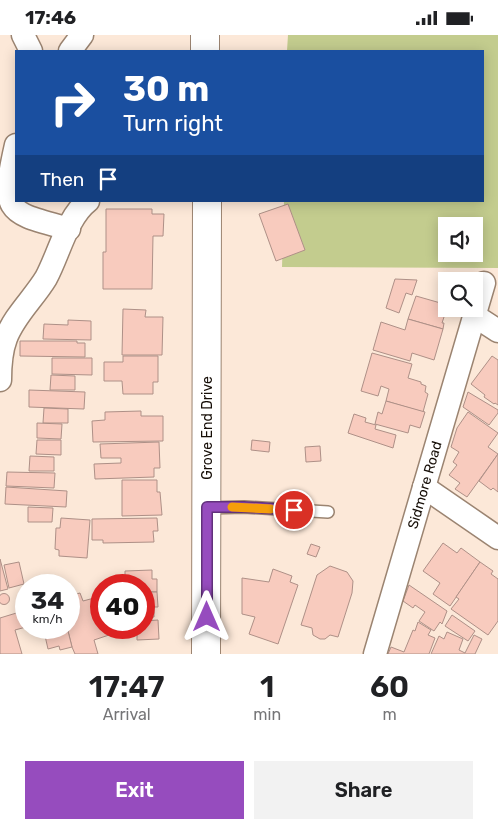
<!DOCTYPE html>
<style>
body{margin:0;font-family:Rubik,sans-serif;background:#f2f2f2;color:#202124;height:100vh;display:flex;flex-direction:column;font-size:19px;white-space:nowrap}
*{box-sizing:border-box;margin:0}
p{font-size:16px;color:#757577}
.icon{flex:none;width:28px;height:28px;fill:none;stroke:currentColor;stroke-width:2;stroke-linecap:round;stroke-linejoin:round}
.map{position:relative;height:619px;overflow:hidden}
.sheet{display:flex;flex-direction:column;background:#fff;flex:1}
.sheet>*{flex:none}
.hud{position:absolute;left:15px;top:15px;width:469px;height:152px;border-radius:0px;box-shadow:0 2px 12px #0003;background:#1a4fa0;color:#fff;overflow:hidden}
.controls{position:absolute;left:438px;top:182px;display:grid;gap:10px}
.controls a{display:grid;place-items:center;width:45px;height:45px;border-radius:0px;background:#fff;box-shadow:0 2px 12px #0003;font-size:25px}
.speed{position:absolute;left:15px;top:539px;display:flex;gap:10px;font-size:25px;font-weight:700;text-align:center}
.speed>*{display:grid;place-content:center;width:65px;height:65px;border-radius:50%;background:#fff;box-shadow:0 2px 12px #0003;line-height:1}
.speed small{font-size:12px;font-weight:400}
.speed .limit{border:8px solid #d22;background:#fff;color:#111}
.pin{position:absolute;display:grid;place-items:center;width:42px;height:42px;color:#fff;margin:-21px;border:2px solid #fff;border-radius:50%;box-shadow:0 1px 5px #0007}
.me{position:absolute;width:55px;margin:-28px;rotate:0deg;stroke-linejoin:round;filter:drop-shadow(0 0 4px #0008)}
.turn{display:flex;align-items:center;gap:18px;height:105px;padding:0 25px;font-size:22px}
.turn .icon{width:65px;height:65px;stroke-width:2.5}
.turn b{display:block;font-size:35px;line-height:42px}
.then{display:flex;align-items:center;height:48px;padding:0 25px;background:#0003;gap:10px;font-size:19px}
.eta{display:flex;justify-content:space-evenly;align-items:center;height:85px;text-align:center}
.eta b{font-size:30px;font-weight:600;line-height:35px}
.primary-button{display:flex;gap:10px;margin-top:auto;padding:10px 25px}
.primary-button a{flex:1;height:58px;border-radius:0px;background:#964cbe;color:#fff;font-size:20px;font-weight:600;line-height:58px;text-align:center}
.primary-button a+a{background:#f2f2f2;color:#202124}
.status{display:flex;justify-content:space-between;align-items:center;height:35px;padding:0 25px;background:#fff;direction:ltr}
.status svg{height:14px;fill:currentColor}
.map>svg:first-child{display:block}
.green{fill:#c3cc8e;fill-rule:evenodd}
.building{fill:#f8cbbe;stroke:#ae9087}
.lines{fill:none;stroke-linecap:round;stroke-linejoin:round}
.service-casing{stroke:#9b8471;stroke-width:14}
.minor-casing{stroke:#9b8471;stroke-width:25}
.tertiary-casing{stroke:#9b8471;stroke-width:30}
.service{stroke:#fff;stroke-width:11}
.minor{stroke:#fff;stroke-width:22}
.tertiary{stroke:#fff;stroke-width:28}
.route-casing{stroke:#62317c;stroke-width:12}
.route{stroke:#964cbe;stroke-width:9}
.slow{stroke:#f59e0b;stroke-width:9}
.labels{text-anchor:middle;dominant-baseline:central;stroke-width:5;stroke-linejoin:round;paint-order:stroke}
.street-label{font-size:14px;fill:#160e07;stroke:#fff}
</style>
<div class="status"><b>17:46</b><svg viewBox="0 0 49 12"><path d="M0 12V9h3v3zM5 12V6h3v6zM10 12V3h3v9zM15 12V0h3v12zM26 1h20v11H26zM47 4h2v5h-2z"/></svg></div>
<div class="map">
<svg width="498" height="619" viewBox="0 0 498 619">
<rect width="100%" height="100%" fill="#fce8d8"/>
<path class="green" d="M288,0H498V233L282,232L284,166H482V16H287ZM446,191H474V219H446Z"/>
<g class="building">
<polygon points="288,169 305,215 276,226 259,179"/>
<polygon points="106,174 152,174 152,179 164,179 163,201 153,201 152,254 103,254 103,217 106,217"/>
<polygon points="395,244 417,245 412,260 406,258 399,278 386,273"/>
<polygon points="416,261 444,269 441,278 445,279 442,288 444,288 443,294 408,284"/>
<polygon points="123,274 146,275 145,282 163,282 162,320 122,320"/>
<polygon points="408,284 443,294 434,325 412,318 410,326 373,315 381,287 405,295"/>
<polygon points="68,285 91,286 91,305 43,304 44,289 68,290"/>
<polygon points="20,306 77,306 77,308 85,308 85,322 20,321"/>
<polygon points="372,318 412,329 408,343 421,347 421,349 426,351 425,357 428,359 423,377 386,366 389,354 381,351 378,361 361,356"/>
<polygon points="123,321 158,321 158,347 153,347 153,359 123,359 122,346 104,346 104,327 123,327"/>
<polygon points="492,321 498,325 498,370 495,368 494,369 484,362 485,360 471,349"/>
<polygon points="52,323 92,323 92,340 52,339"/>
<polygon points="51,340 75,341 75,355 50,355"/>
<polygon points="29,355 85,357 84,374 29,372"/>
<polygon points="468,357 498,375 498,378 489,390 463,372"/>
<polygon points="386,366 425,377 420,393 410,390 408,398 375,389 378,377 382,379"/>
<polygon points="44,373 68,374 68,388 43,388"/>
<polygon points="141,376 141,381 163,381 163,406 93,407 92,386 105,385 105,377"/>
<polygon points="468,377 498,398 488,412 498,419 467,462 455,454 460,448 449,440 457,430 453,427 459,417 451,412 457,393"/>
<polygon points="354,379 366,383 365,387 376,390 375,394 396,400 393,413 348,398"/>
<polygon points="37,388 62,389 61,404 37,403"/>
<polygon points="37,405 61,405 61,420 36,419"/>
<polygon points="252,405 270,407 269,417 251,415"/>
<polygon points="159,407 160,433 154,433 154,442 95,444 94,429 121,428 121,423 101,423 100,409"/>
<polygon points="320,411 321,426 306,427 305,412"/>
<polygon points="498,419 498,457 493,453 491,455 479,446"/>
<polygon points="30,421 54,422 54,436 29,436"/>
<polygon points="7,437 55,438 54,453 6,451"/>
<polygon points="122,445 157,445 157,457 160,457 162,480 122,481"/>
<polygon points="6,452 67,456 66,472 5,469"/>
<polygon points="28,472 53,473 52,487 28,487"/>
<polygon points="61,483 90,485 87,523 59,521 59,515 55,514 56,493 60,493"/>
<polygon points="157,483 158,496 153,496 154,507 103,508 103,505 92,505 92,484"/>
<polygon points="443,508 457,518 461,513 480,527 450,571 433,559 440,548 423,536"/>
<polygon points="311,509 320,512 316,522 307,519"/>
<polygon points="0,524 8,554 0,556"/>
<polygon points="19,527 24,549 9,553 4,530"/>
<polygon points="480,527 493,536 491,539 498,544 498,586 488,600 451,574 459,564 456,562"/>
<polygon points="330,531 347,537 353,546 352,558 338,602 330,600 325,604 320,604 313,600 312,593 301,590 317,540"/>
<polygon points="273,534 292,541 290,547 298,550 278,609 249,599 255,582 242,579 242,543 269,547"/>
<polygon points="152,535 152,544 157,544 157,557 144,557 144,550 125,550 125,536"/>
<polygon points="409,550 447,576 442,589 440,587 434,596 419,586 425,577 415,570 413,573 403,566"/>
<polygon points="144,557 157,557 158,572 154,572 154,582 144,583"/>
<polygon points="80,558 83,566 98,562 101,574 101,592 107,592 109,600 94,605 98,619 75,619 72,612 67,592 69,592 69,561"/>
<circle cx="4" cy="564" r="5.5"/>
<polygon points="23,576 26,592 15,595 22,619 0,619 0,583"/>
<polygon points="452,580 475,596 468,606 445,591"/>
<polygon points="158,585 159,604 137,605 137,592 144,592 144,586"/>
<polygon points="418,587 431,595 428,600 435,603 429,619 388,619 391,612 404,617 413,595 415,596"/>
<polygon points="43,592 67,592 72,612 60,615 59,611 48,614"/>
<polygon points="447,597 463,604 459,615 465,618 474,600 482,604 475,619 431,619 439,601 444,604"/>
</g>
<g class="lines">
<defs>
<polyline id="service" points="207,473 244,472 328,477"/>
<g id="minor">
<polyline points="23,0 31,16"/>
<polyline points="70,16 82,0"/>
<path d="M16,110C0,180 8,177 69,194"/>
<polyline points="475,281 498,296"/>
<path d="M0,345C0,332 1,316 6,303C14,281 34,263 46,243C59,219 67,182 88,166"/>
<polyline points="424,452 498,503"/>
<polyline points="375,619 484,248"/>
</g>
<g id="tertiary">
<polyline points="205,0 205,16"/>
<polyline points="206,619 207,166"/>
</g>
</defs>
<use href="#service" class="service-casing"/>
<use href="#minor" class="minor-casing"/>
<use href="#tertiary" class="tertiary-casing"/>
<use href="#service" class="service"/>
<use href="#minor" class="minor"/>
<use href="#tertiary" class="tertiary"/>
</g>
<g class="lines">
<defs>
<polyline id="route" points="207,582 207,472 244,472 294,475"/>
</defs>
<use href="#route" class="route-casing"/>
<use href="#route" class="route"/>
<polyline class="slow" points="232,472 271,474"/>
</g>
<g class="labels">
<g class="street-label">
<text transform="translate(207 393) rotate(-90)">Grove End Drive</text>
<text transform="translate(425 450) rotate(-74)">Sidmore Road</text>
</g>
</g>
</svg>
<div class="controls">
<a><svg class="icon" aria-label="sound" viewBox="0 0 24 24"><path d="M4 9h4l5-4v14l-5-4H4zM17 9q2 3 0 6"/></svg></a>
<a><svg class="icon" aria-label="search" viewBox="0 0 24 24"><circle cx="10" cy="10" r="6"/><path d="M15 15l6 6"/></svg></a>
</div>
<div class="speed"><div>34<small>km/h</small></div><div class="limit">40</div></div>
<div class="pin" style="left:294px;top:475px;background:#d93025"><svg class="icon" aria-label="arrive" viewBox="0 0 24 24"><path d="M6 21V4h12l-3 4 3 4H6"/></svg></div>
<svg class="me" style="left:207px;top:582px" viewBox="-20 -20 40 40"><path d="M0-17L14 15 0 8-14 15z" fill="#964cbe" stroke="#fff" stroke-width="4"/></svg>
<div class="hud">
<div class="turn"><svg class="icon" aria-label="right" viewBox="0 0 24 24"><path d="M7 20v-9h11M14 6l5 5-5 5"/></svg><div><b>30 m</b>Turn right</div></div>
<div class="then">Then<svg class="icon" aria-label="arrive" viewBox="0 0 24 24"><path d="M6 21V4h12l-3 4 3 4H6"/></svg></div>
</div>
</div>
<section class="sheet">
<div class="eta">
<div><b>17:47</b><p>Arrival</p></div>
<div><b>1</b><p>min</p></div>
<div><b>60</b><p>m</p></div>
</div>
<div class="primary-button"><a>Exit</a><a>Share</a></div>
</section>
